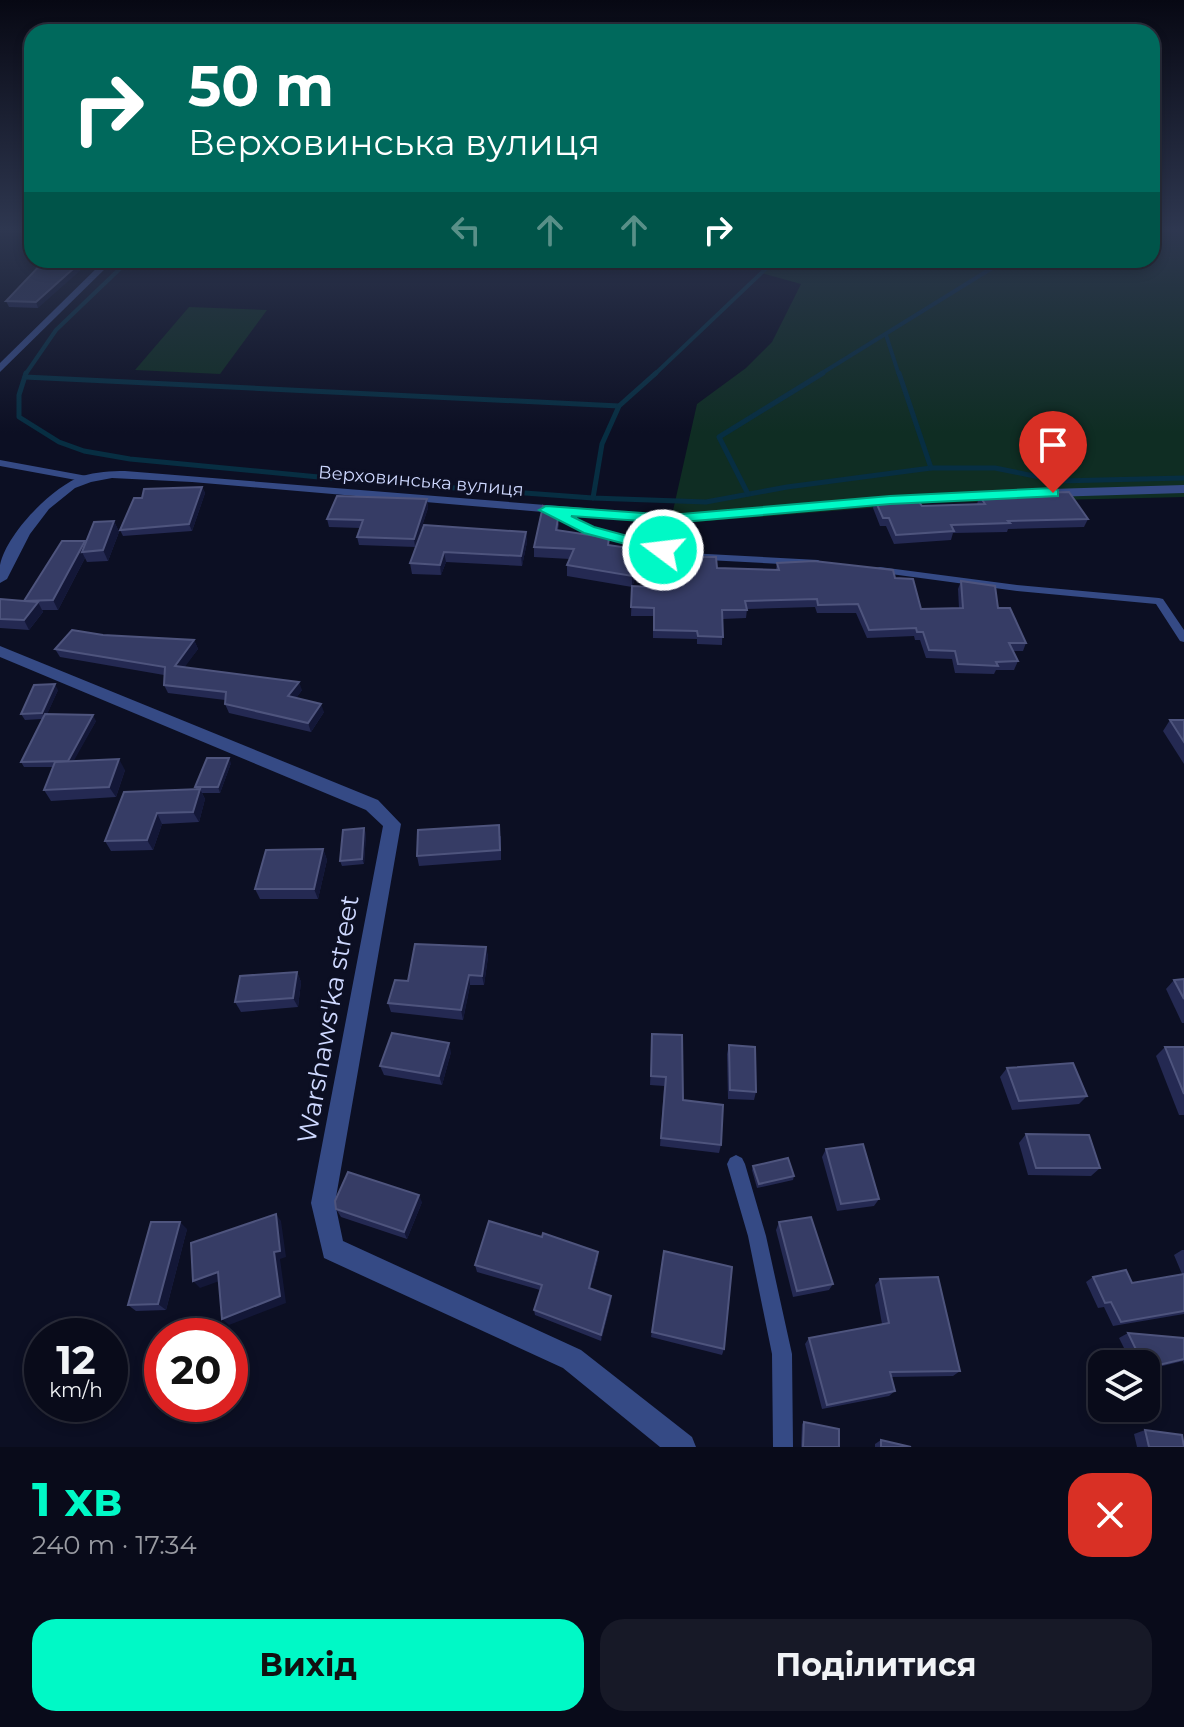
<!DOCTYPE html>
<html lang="uk">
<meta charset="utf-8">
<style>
body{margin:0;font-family:Montserrat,sans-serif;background:#171927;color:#f1f3f6;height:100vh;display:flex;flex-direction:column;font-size:30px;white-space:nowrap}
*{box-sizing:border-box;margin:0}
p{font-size:26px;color:#999ba2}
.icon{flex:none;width:44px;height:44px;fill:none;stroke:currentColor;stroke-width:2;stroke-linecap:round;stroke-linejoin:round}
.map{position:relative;height:1447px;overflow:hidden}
.details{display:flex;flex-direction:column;background:#090b1a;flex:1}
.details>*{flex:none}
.top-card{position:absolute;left:24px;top:24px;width:1136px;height:244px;border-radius:24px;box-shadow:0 4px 12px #0003,0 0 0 2px #292b39;background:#00695c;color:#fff;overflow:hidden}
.tools{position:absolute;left:1088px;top:1350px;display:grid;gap:16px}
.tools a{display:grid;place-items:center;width:72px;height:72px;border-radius:16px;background:#090b1a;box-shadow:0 4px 12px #0003,0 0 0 2px #292b39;font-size:40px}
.speed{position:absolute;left:24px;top:1318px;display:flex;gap:16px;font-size:40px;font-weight:700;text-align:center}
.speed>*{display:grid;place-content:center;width:104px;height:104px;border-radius:50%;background:#090b1a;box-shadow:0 4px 12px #0003,0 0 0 2px #292b39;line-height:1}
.speed small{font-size:20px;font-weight:400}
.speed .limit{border:12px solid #d22;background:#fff;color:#111}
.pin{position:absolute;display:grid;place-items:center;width:68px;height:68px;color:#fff;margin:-82px -34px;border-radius:50% 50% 50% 0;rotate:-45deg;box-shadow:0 0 8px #0007}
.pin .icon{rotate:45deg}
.me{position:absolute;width:88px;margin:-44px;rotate:285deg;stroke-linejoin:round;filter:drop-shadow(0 0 6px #0008)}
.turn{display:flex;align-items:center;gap:28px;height:168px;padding:0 32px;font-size:36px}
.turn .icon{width:104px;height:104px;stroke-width:2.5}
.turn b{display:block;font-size:56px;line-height:68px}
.lanes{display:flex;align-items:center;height:76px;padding:0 32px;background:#0003;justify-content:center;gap:40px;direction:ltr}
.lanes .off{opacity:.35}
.round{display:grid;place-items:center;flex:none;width:84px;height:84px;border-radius:24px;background:#171927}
.headline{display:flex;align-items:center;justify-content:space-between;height:136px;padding:0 32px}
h1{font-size:48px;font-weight:700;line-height:60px;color:#00f9c6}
.cta{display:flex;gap:16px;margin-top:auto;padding:16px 32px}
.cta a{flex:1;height:92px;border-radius:24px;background:#00f9c6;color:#111;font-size:32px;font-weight:700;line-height:92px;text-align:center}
.cta a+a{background:#171927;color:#f1f3f6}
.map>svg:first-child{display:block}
.green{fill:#0f2d23}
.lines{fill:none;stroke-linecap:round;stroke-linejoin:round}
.stream-far1{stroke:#072e42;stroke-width:4}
.stream{stroke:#072e42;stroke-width:5}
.lane{fill:#354a85;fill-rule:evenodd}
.street{fill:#354a85;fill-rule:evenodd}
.wall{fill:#242952}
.shaded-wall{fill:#131737}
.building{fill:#363c65;stroke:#4e547d;stroke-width:2}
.route{fill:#00f9c6;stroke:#00a281;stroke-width:2}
.labels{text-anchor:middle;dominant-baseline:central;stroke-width:6;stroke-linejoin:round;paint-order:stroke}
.far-street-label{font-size:18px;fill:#ced8ff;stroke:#0c0f23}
.near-street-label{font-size:26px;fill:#ced8ff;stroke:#0c0f23}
</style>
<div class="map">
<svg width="1184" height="1447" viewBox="0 0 1184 1447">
<rect width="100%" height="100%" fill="#0c0f23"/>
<g class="green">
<polygon points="1152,230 1184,230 1184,497 932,503 670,524 697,404 746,368 772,342 801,284 761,273 774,260 1152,260"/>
<polygon points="189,307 267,310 220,374 135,370"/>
</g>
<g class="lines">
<g class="stream-far1">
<polyline points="886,335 899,375"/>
<polyline points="25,375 56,330 129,260"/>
<polyline points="654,375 775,260"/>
<polyline points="819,375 1005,260"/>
</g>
<g class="stream">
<polyline points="26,373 19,395 19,417 59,442 84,451 130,459 360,481 593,498 706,502 787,487 931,468 899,373"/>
<polyline points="25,377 619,406"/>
<polyline points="931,468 995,468 1059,481 1184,478"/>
<polyline points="748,494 719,437 823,373"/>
<polyline points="593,498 602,444 619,406 656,373"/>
</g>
<g class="lane">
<polygon points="0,460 87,476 92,479 87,482 0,466"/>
<polygon points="546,507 592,528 688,553 818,560 823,563 818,566 688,559 586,532 543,512 541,510"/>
<polygon points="880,567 1017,585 1159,598 1163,599 1184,630 1184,642 1180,641 1156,604 1017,591 876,572 876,568"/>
<polygon points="736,1155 742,1158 745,1164 766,1236 792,1354 793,1447 773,1447 772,1354 748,1236 727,1164 730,1158"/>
</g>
<g class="street">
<polygon points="105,260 114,260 0,372 0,363"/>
<path d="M125,471L670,515L890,496L998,491L1004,495L998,499L890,504L670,523L192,482L112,478L91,482L75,488L49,509L30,534L7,579L0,583C0,578 0,570 0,565C7,533 52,487 82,476C96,472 111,471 125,471Z"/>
<polygon points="1184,485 1184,493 1050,497 1044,493 1050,489"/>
<polygon points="0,646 378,800 401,824 335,1203 343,1241 581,1350 692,1437 696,1447 660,1447 563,1368 324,1258 311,1203 383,826 366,810 0,657"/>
</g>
</g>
<g class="wall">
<polygon points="45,260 38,308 9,307 6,301"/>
<polygon points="202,487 205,493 192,531 123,536 120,530 142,498"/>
<polygon points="979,495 1088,519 1084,527 1008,529 1007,532 953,533 951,540 894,544 886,526 880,526 873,508 875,500 922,506 977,505"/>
<polygon points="427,499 428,508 415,547 359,545 357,537 360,528 329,527 327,519"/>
<polygon points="114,521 119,532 108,561 87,562 85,558 58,610 42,610 43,612 29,630 0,628 0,599 24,601 85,541 85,543"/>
<polygon points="559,523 558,530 609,545 642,550 642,561 632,587 567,576 567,565 570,559 534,557 534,547"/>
<polygon points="424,525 526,532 527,542 522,566 446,562 441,575 412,574 410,563"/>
<polygon points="777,563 895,578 921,609 959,608 958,589 961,581 998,608 1026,643 1023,651 1013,651 1018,661 1014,670 996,670 994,674 955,673 952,659 926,658 920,640 915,640 914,636 867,638 856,613 817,613 815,607 747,609 746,618 723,619 722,645 697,644 697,639 653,638 653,616 631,616 632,586 674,588 717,568 776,569"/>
<polygon points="103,635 194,640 198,649 184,667 302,690 296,698 324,712 311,732 229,713 225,704 225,700 168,693 164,685 164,675 60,657 55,649"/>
<polygon points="58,690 47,714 96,721 73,761 125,770 116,797 51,801 44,790 53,767 24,767 21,762 42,719 25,720 21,714"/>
<polygon points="1170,720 1184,720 1184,764 1163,731"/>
<polygon points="231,763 220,793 202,793 205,799 199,822 162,824 153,850 111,851 105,841 196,789 195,787"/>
<polygon points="366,833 364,864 342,866 340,861"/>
<polygon points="501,836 501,860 419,866 417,856"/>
<polygon points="323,849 327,860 318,899 260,899 255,889"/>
<polygon points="486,947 488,957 484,985 470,985 463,1020 391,1012 388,1003"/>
<polygon points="297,972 301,982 298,1007 241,1012 235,1002"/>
<polygon points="1184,979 1184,1023 1182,1023 1166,989 1174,980"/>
<polygon points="652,1034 683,1100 721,1145 719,1153 660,1146 664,1086 650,1085"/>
<polygon points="729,1045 756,1092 754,1100 728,1099 727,1054"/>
<polygon points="1165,1047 1184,1047 1184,1115 1179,1115 1156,1056"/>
<polygon points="451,1052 442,1085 384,1075 380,1066"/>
<polygon points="1007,1068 1087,1096 1079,1104 1012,1110 1000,1077"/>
<polygon points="1026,1134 1100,1168 1091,1176 1028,1175 1019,1143"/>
<polygon points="826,1149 879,1199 874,1206 837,1211 822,1157"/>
<polygon points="753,1166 794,1176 793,1180 757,1188 752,1170"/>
<polygon points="422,1202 407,1239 341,1217 336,1209"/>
<polygon points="779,1222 833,1284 829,1290 793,1297 776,1230"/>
<polygon points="187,1229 166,1310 136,1311 128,1305"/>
<polygon points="1182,1250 1184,1250 1184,1314 1113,1326 1104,1307 1098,1308 1086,1282 1093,1277 1132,1283 1182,1274 1174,1255"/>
<polygon points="664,1251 724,1349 722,1355 651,1337"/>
<polygon points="598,1252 598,1259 590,1288 611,1302 601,1341 535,1315 534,1310 540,1290 477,1272 475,1265"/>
<polygon points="880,1279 960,1371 953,1376 891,1377 895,1391 889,1396 822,1409 805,1344 809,1338 882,1324 875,1285"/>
<polygon points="1128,1333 1184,1338 1184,1365 1183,1361 1146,1370 1146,1364 1132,1364 1119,1338"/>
<polygon points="804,1422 839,1447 801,1447 802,1424"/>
<polygon points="1145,1430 1184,1447 1137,1447 1134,1434"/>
<polygon points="881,1440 911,1447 875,1447 875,1444"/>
</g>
<g class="shaded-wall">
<polygon points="83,260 92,260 38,308 36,302"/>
<polygon points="202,487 205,493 192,531 189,524"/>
<polygon points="427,499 428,508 415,547 414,539"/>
<polygon points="114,521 119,532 108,561 103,550"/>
<polygon points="526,532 527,542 522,566 521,556"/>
<polygon points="85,541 89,551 82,552 85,558 58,610 53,600"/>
<polygon points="642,550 642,561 632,587 632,576"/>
<polygon points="444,552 446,562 441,575 440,565"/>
<polygon points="38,602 43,612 29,630 24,620"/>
<polygon points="194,640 198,649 179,675 175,666"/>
<polygon points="299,682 302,690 291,705 288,696"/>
<polygon points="55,684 58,690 45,719 42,713"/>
<polygon points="321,704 324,712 311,732 308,723"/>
<polygon points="93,715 96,721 71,766 68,761"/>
<polygon points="229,758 231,763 220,793 218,787"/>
<polygon points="119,759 125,770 116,797 109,787"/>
<polygon points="200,789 205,799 199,822 193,812"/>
<polygon points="157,813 162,824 153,850 147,840"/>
<polygon points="364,828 366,833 364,864 362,859"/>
<polygon points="323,849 327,860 318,899 314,889"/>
<polygon points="486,947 488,957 484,985 482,976"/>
<polygon points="297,972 301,982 298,1007 293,998"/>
<polygon points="469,975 470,985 463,1020 461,1010"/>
<polygon points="449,1043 451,1052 442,1085 439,1076"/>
<polygon points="419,1195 422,1202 407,1239 404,1232"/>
<polygon points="276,1214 281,1221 286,1257 280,1259 286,1303 229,1325 222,1319 274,1252"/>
<polygon points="180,1222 187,1229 166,1310 158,1304"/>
<polygon points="598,1252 598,1259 589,1294 589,1288"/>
<polygon points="218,1272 225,1279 200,1288 193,1281"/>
<polygon points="611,1296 611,1302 601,1341 601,1335"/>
</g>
<g class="building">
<polygon points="45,260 83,260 36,302 6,301"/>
<polygon points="202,487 189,524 120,530 134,498 142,498 144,489"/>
<polygon points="1069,492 1088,519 1008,521 1010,523 951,525 954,531 896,535 889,518 883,518 875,500 916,498 922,506 985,504 979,495"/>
<polygon points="337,496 427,499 414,539 357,537 363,520 327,519"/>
<polygon points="543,506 559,513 556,530 609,538 608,545 642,550 632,576 567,565 574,549 534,547"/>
<polygon points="114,521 103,550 82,552 94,522"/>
<polygon points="424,525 526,532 521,556 444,552 440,565 410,563"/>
<polygon points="62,541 85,541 53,600 24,601 38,602 24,620 0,619 0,599 24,601"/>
<polygon points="675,557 716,557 717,568 779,570 777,563 814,561 893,570 895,578 913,579 921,609 963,608 961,581 995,586 998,608 1010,608 1026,643 1009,643 1018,661 996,662 998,666 958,664 955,651 929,650 923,632 917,632 916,628 869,630 858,604 818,605 817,599 745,601 747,610 722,610 723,637 698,636 697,631 654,630 654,608 631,607 632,586 675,588"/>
<polygon points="72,630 103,635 194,640 175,666 299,682 288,696 321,704 308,723 225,704 226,692 164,685 165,667 55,649"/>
<polygon points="55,684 42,713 21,714 34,685"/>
<polygon points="45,714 93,715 68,761 21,762"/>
<polygon points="1170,720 1184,720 1184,742"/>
<polygon points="207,758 229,758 218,787 195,787"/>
<polygon points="119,759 109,787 44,790 55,762"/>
<polygon points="200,789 193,812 157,813 147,840 105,841 124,792"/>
<polygon points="499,825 500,850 417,856 418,830"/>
<polygon points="364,828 362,859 340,861 343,830"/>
<polygon points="323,849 314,889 255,889 266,850"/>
<polygon points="415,944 486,947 482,976 469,975 461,1010 388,1003 395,980 408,981"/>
<polygon points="297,972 293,998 235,1002 240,976"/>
<polygon points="1184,979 1184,999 1174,980"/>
<polygon points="392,1033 449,1043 439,1076 380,1066"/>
<polygon points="652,1034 682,1035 683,1100 723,1105 721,1145 661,1138 666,1077 651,1076"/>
<polygon points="729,1045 755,1047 756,1092 730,1090"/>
<polygon points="1165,1047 1184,1047 1184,1094"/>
<polygon points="1073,1063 1087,1096 1019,1101 1007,1068"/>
<polygon points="1026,1134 1089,1135 1100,1168 1036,1168"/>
<polygon points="863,1144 879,1199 841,1204 826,1149"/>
<polygon points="788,1158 794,1176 759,1184 753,1166"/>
<polygon points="348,1172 419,1195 404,1232 336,1209 335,1201"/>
<polygon points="276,1214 280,1251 274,1252 280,1296 222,1319 218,1272 193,1281 191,1243"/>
<polygon points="811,1217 833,1284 797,1291 779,1222"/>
<polygon points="489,1221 542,1237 543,1233 598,1252 589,1288 611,1296 601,1335 534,1310 542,1285 475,1265"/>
<polygon points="151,1222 180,1222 158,1304 128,1305"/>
<polygon points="664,1251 732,1267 724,1349 652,1332"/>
<polygon points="1126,1270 1132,1283 1184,1274 1184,1311 1121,1322 1111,1302 1105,1303 1093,1277"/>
<polygon points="938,1277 960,1371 890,1372 895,1391 827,1405 809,1338 889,1323 880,1279"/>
<polygon points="1128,1333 1184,1338 1184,1359 1146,1368 1146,1364 1143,1364"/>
<polygon points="804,1422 839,1429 839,1447 803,1447"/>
<polygon points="1145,1430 1182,1435 1184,1447 1149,1447"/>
<polygon points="881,1440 911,1447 881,1447"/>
</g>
<linearGradient id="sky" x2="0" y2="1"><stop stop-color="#070813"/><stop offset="0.53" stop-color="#2e3750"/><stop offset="1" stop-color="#2e3750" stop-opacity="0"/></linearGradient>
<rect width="1184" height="433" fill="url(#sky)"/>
<polygon class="route" points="1053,488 1058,490 1058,496 890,504 670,523 571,516 594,527 669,547 671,550 663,554 584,533 539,510 546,506 670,515 890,496"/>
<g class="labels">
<g class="far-street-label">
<text transform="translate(421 481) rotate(5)">Верховинська вулиця</text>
</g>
<g class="near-street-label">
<text transform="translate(328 1019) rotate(-80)">Warshaws'ka street</text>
</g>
</g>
</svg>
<div class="tools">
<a><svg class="icon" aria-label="layers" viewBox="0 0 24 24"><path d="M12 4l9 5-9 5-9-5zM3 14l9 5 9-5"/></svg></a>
</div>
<div class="speed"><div>12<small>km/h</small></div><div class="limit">20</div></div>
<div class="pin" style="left:1053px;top:493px;background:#d93025"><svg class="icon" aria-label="arrive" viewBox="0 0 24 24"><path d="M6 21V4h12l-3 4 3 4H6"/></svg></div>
<svg class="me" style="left:663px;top:550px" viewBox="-20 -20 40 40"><circle r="17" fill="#00f9c6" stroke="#fff" stroke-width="3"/><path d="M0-11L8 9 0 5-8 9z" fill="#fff"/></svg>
<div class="top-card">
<div class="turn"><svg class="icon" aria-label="right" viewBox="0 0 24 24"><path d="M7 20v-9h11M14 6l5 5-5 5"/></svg><div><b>50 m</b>Верховинська вулиця</div></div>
<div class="lanes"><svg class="icon off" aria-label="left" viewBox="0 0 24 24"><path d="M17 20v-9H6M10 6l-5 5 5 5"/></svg><svg class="icon off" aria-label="ahead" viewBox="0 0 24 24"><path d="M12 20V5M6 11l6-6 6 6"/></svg><svg class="icon off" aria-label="ahead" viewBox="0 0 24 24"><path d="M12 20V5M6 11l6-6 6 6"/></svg><svg class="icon" aria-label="right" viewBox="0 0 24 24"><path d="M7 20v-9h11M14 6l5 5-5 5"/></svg></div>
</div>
</div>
<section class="details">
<div class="headline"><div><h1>1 хв</h1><p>240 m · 17:34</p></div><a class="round" style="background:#d93025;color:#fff"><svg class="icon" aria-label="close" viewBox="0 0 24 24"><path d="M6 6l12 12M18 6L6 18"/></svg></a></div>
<div class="cta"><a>Вихід</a><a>Поділитися</a></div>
</section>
